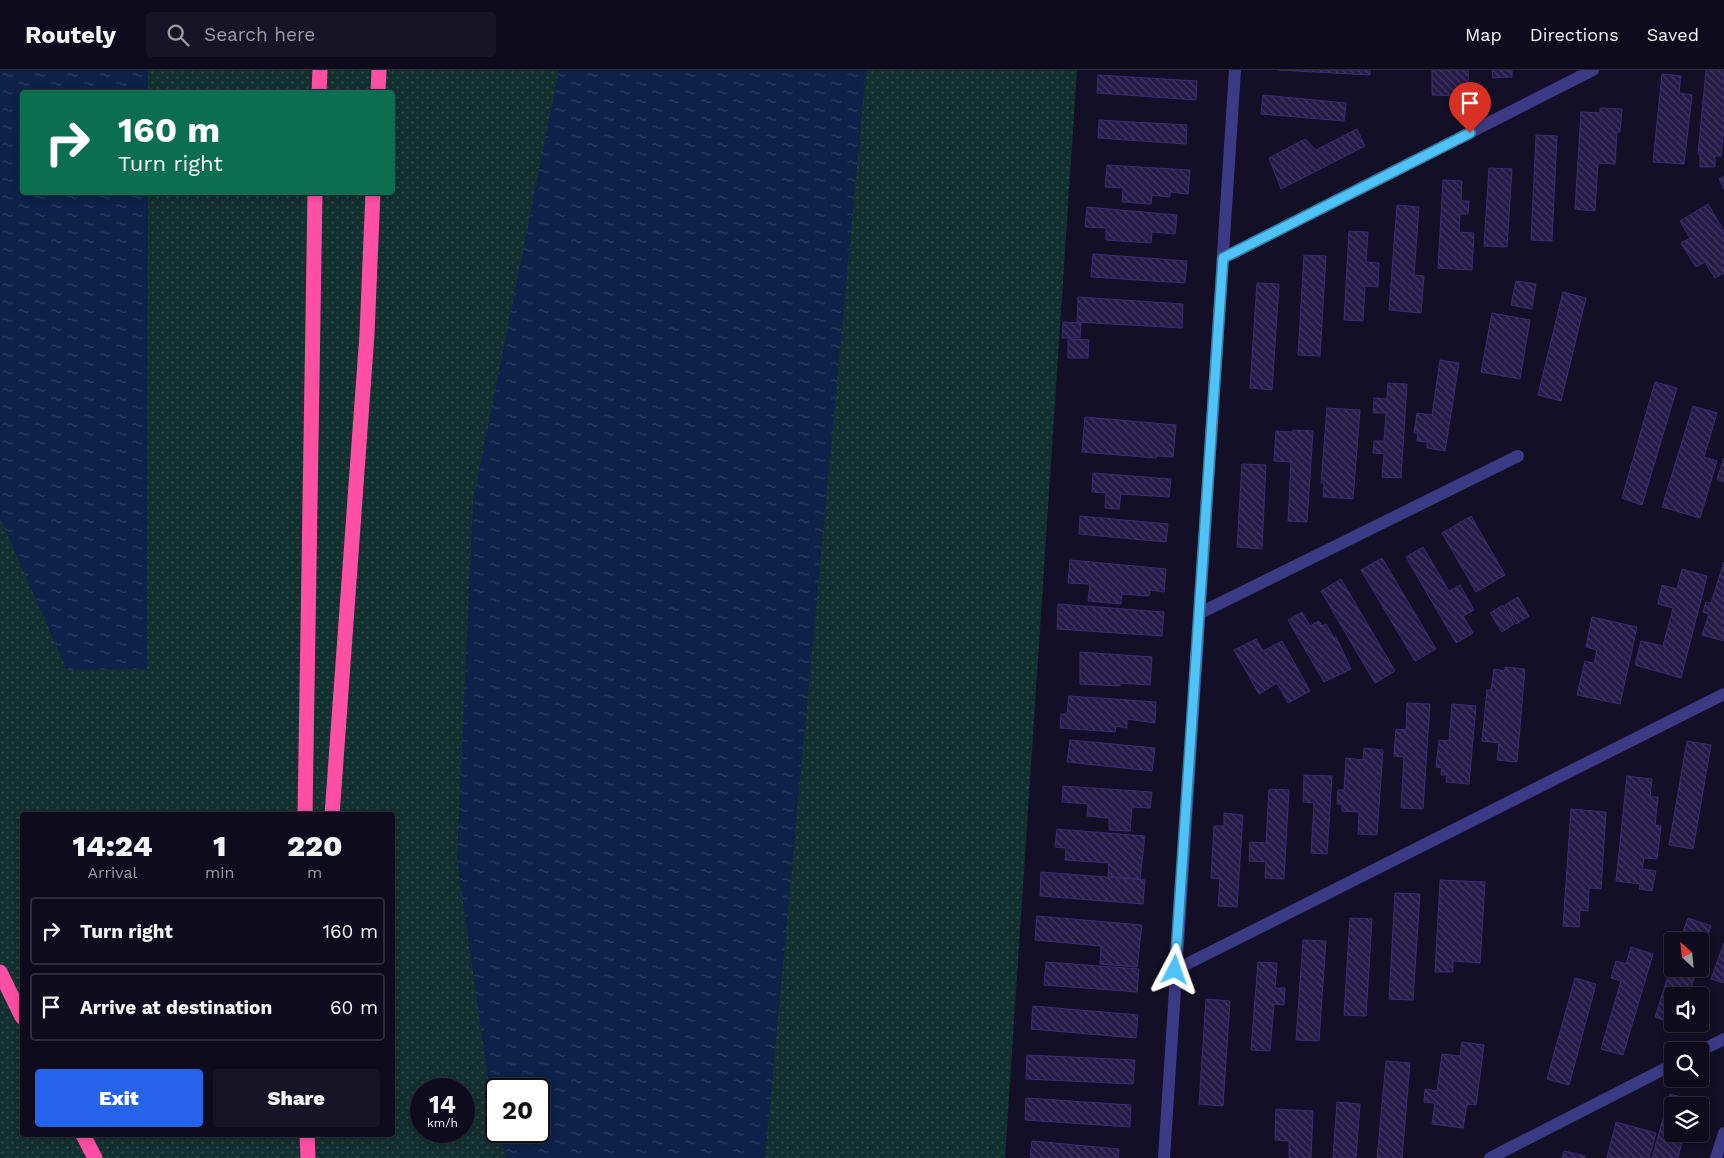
<!DOCTYPE html>
<style>
body{margin:0;font-family:"Work Sans",sans-serif;background:#171425;color:#f1f3f6;height:100vh;display:flex;flex-direction:column;font-size:19px;white-space:nowrap}
*{box-sizing:border-box;margin:0}
p{font-size:16px;color:#9b9ba3}
.icon{flex:none;width:28px;height:28px;fill:none;stroke:currentColor;stroke-width:2;stroke-linecap:round;stroke-linejoin:round}
.map{position:relative;flex:1;overflow:hidden}
.side{position:absolute;left:20px;top:742px;width:375px;height:325px;display:flex;flex-direction:column;background:#0e0b1c;border-radius:5px;box-shadow:0 2px 8px #0003,0 0 0 1px #2e2b3b}
.side>*{flex:none}
.hud{position:absolute;left:20px;top:20px;width:375px;height:105px;border-radius:5px;box-shadow:0 2px 8px #0003,0 0 0 1px #2e2b3b;background:#0b6e4f;color:#fff;overflow:hidden}
.needle{width:32px;rotate:333deg}
.fabs{position:absolute;left:1664px;top:862px;display:grid;gap:10px}
.fabs a{display:grid;place-items:center;width:45px;height:45px;border-radius:5px;background:#0e0b1c;box-shadow:0 2px 8px #0003,0 0 0 1px #2e2b3b;font-size:25px}
.speed{position:absolute;left:410px;top:1008px;display:flex;gap:10px;font-size:25px;font-weight:700;text-align:center}
.speed>*{display:grid;place-content:center;width:65px;height:65px;border-radius:50%;background:#0e0b1c;box-shadow:0 2px 8px #0003,0 0 0 1px #2e2b3b;line-height:1}
.speed small{font-size:12px;font-weight:400}
.speed .limit{border:2px solid #111;border-radius:8px;background:#fff;color:#111}
.pin{position:absolute;display:grid;place-items:center;width:42px;height:42px;color:#fff;margin:-51px -21px;border-radius:50% 50% 50% 0;rotate:-45deg;box-shadow:0 0 5px #0007}
.pin .icon{rotate:45deg}
.me{position:absolute;width:55px;margin:-28px;rotate:4deg;stroke-linejoin:round;filter:drop-shadow(0 0 4px #0008)}
.turn{display:flex;align-items:center;gap:18px;height:105px;padding:0 15px;font-size:22px}
.turn .icon{width:65px;height:65px;stroke-width:2.5}
.turn b{display:block;font-size:35px;line-height:42px}
.eta{display:flex;justify-content:space-evenly;align-items:center;height:85px;text-align:center}
.eta b{font-size:30px;font-weight:800;line-height:35px}
.primary-button{display:flex;gap:10px;margin-top:auto;padding:10px 15px}
.primary-button a{flex:1;height:58px;border-radius:5px;background:#2563eb;color:#fff;font-size:20px;font-weight:800;line-height:58px;text-align:center}
.primary-button a+a{background:#171425;color:#f1f3f6}
ul{padding:0;list-style:none}
li{display:flex;align-items:center;gap:15px;height:68px;margin:0 10px 8px;padding:0 5px;border:2px solid #2e2b3b;border-radius:5px}
li div{flex:1}
li b{display:block;font-size:19px}
li em{font-style:normal}
header{display:flex;align-items:center;gap:30px;box-sizing:border-box;height:70px;padding:0 25px;background:#0e0b1c;border-bottom:1px solid #2e2b3b}
header strong{font-size:24px}
nav{display:flex;gap:28px;margin-inline-start:auto;font-size:18px}
.search{width:350px;height:45px;background:#171425;display:flex;align-items:center;gap:12px;box-sizing:border-box;padding:0 18px;border-radius:5px;color:#9b9ba3;font-size:19px}
.map>svg:first-child{display:block}
.grass{fill:url(#grass-dots);fill-rule:evenodd}
.water{fill:url(#water-ripples)}
.building{fill:url(#building-back-hatch);stroke:#3b2d73}
.lines{fill:none;stroke-linecap:round;stroke-linejoin:round}
.service{stroke:#3d3a85;stroke-width:12}
.motorway{stroke:#ff4fa3;stroke-width:15}
.route-casing{stroke:#337fa1;stroke-width:12}
.route{stroke:#4fc3f7;stroke-width:9}
</style>
<header>
<strong>Routely</strong>
<div class="search"><svg class="icon" aria-label="search" viewBox="0 0 24 24"><circle cx="10" cy="10" r="6"/><path d="M15 15l6 6"/></svg>Search here</div>
<nav><a>Map</a><a>Directions</a><a>Saved</a></nav>
</header>
<div class="map">
<svg width="1724" height="1088" viewBox="0 0 1724 1088">
<defs>
<pattern id="grass-dots" width="8" height="8" patternUnits="userSpaceOnUse" patternTransform="scale(1.25)"><rect width="8" height="8" fill="#12302f"/><path d="M2 2h.1M6 6h.1" fill="none" stroke="#344d4e" stroke-width="1.8" stroke-linecap="round"/></pattern>
<pattern id="water-ripples" width="26" height="14" patternUnits="userSpaceOnUse" patternTransform="scale(1.25)"><rect width="26" height="14" fill="#0c2248"/><path d="M2 4q2-2 4 0t4 0M15 11q2-2 4 0t4 0" fill="none" stroke="#2f4163"/></pattern>
<pattern id="building-back-hatch" width="6" height="6" patternUnits="userSpaceOnUse" patternTransform="scale(1.25)"><rect width="6" height="6" fill="#241b47"/><path d="M-1 5l2 2M0 0l6 6M5-1l2 2" fill="none" stroke="#433b63"/></pattern>
</defs>
<rect width="100%" height="100%" fill="#130f26"/>
<path class="grass" d="M0,0H1077L1005,1088H0ZM22,22H392V122H22ZM22,745H392V1065H22ZM421,1019H464V1061H421ZM496,1019H539V1061H496Z"/>
<g class="water">
<polygon points="0,0 148,0 148,22 22,22 22,122 148,123 147,599 67,600 0,448"/>
<polygon points="559,0 866,0 765,1088 506,1088 500,1061 539,1061 539,1019 496,1019 496,1046 489,1016 457,789 473,431"/>
</g>
<g class="building">
<polygon points="1278,0 1370,0 1370,5"/>
<polygon points="1432,0 1468,0 1469,26 1432,25"/>
<polygon points="1492,0 1512,0 1512,7 1493,8"/>
<polygon points="1706,0 1724,0 1724,60 1721,86 1715,86 1715,97 1700,97 1700,84 1698,84"/>
<polygon points="1662,4 1681,6 1679,23 1692,25 1684,94 1653,92"/>
<polygon points="1098,5 1197,11 1196,30 1097,23"/>
<polygon points="1263,25 1346,33 1344,51 1261,44"/>
<polygon points="1600,38 1622,39 1620,62 1617,62 1615,94 1598,93 1595,141 1575,139 1581,42 1600,43"/>
<polygon points="1099,50 1187,55 1186,74 1098,68"/>
<polygon points="1357,59 1365,76 1281,119 1269,88 1305,69 1316,80"/>
<polygon points="1536,65 1557,66 1552,171 1531,170"/>
<polygon points="1107,95 1190,100 1188,124 1170,122 1170,127 1152,125 1151,134 1122,132 1123,118 1105,117"/>
<polygon points="1489,98 1512,99 1507,177 1484,176"/>
<polygon points="1724,106 1724,119 1719,109"/>
<polygon points="1443,110 1462,111 1461,131 1469,131 1468,144 1460,144 1459,162 1474,163 1472,200 1438,198"/>
<polygon points="1708,134 1724,161 1724,203 1715,208 1705,192 1696,197 1681,173 1690,168 1680,151"/>
<polygon points="1397,135 1419,137 1414,205 1424,206 1421,243 1389,240"/>
<polygon points="1087,137 1177,145 1175,164 1152,162 1151,173 1106,170 1106,158 1085,157"/>
<polygon points="1349,161 1368,162 1366,192 1379,193 1378,217 1365,216 1363,251 1344,250"/>
<polygon points="1093,184 1187,191 1185,213 1091,207"/>
<polygon points="1304,185 1326,186 1320,286 1298,285"/>
<polygon points="1516,211 1536,214 1532,239 1511,235"/>
<polygon points="1257,213 1279,214 1272,320 1250,318"/>
<polygon points="1563,222 1586,228 1561,331 1538,325"/>
<polygon points="1078,227 1183,234 1182,258 1077,252"/>
<polygon points="1492,243 1530,250 1520,309 1481,302"/>
<polygon points="1063,252 1081,253 1080,268 1062,268"/>
<polygon points="1068,269 1089,270 1088,288 1068,288"/>
<polygon points="1440,290 1459,293 1445,381 1427,378 1427,372 1417,371 1418,363 1414,363 1417,343 1432,345"/>
<polygon points="1655,312 1677,318 1642,435 1622,428"/>
<polygon points="1388,313 1407,314 1401,408 1382,407 1384,384 1373,383 1374,371 1384,371 1386,343 1373,343 1374,328 1387,329"/>
<polygon points="1693,336 1717,343 1704,387 1717,391 1700,448 1662,437"/>
<polygon points="1327,338 1360,340 1353,429 1323,427 1324,413 1321,413"/>
<polygon points="1085,347 1176,355 1173,387 1156,386 1156,388 1082,382"/>
<polygon points="1293,360 1313,361 1307,452 1288,451 1291,392 1274,391 1276,361 1293,362"/>
<polygon points="1724,388 1724,412 1717,409"/>
<polygon points="1242,394 1266,395 1262,479 1237,477"/>
<polygon points="1093,403 1171,409 1169,427 1121,424 1119,439 1105,438 1106,423 1092,422"/>
<polygon points="1080,446 1168,454 1166,472 1079,464"/>
<polygon points="1471,446 1505,505 1476,522 1442,463"/>
<polygon points="1423,477 1449,521 1460,515 1474,540 1463,546 1473,563 1456,573 1406,487"/>
<polygon points="1382,488 1436,579 1415,591 1361,500"/>
<polygon points="1070,490 1166,499 1164,522 1150,520 1149,526 1122,524 1121,534 1088,531 1090,514 1068,513"/>
<polygon points="1724,492 1724,571 1702,565 1709,544 1703,542 1706,532 1711,533"/>
<polygon points="1682,499 1707,506 1681,608 1635,595 1641,571 1663,576 1673,538 1658,534 1662,515 1677,519"/>
<polygon points="1341,509 1395,601 1375,613 1321,521"/>
<polygon points="1518,527 1529,546 1516,554 1505,535"/>
<polygon points="1058,534 1164,542 1162,566 1057,559"/>
<polygon points="1503,535 1514,554 1502,562 1490,543"/>
<polygon points="1302,542 1310,556 1319,551 1322,556 1326,554 1334,568 1336,567 1351,599 1324,612 1288,550"/>
<polygon points="1592,547 1637,557 1620,634 1577,625 1585,591 1594,593 1597,580 1586,577"/>
<polygon points="1256,569 1263,581 1282,571 1310,621 1288,633 1277,613 1259,624 1234,580"/>
<polygon points="1080,582 1152,587 1150,615 1120,613 1120,616 1080,614"/>
<polygon points="1505,597 1525,599 1517,692 1497,690 1499,673 1482,671 1487,620 1491,620 1494,599 1505,601"/>
<polygon points="1069,626 1156,632 1155,653 1127,649 1127,658 1116,656 1115,662 1060,658 1061,644 1067,644"/>
<polygon points="1407,633 1430,634 1423,739 1401,738 1404,687 1394,686 1396,659 1406,660"/>
<polygon points="1452,634 1476,636 1469,714 1446,712 1447,705 1441,705 1442,698 1436,697 1439,670 1449,671"/>
<polygon points="1070,670 1155,678 1152,701 1067,692"/>
<polygon points="1687,671 1711,675 1693,779 1669,775"/>
<polygon points="1364,678 1383,680 1377,765 1358,764 1359,742 1342,741 1342,734 1337,734 1338,720 1344,720 1346,688 1363,690"/>
<polygon points="1304,705 1332,706 1327,784 1311,783 1314,733 1303,732"/>
<polygon points="1627,706 1652,709 1650,727 1658,727 1655,755 1661,756 1657,789 1644,788 1642,799 1656,801 1652,821 1639,819 1640,814 1616,811"/>
<polygon points="1063,716 1152,722 1150,738 1132,737 1130,761 1109,760 1109,748 1087,746 1088,734 1062,732"/>
<polygon points="1269,719 1289,720 1284,809 1265,808 1266,792 1249,791 1250,772 1266,773"/>
<polygon points="1571,739 1606,742 1601,819 1589,818 1588,841 1580,840 1579,857 1563,856"/>
<polygon points="1224,743 1243,745 1237,837 1218,836 1220,809 1211,808 1214,756 1224,756"/>
<polygon points="1057,759 1145,766 1140,809 1108,806 1109,793 1065,790 1066,778 1055,777"/>
<polygon points="1041,802 1145,810 1143,834 1040,826"/>
<polygon points="1440,810 1485,812 1480,893 1453,891 1453,902 1435,902"/>
<polygon points="1395,823 1420,824 1413,930 1389,929"/>
<polygon points="1037,846 1142,855 1137,897 1100,894 1101,876 1035,870"/>
<polygon points="1350,848 1372,849 1366,946 1344,945"/>
<polygon points="1688,848 1711,856 1700,889 1700,871 1680,871"/>
<polygon points="1303,870 1326,871 1319,971 1296,970"/>
<polygon points="1724,873 1724,913 1711,909"/>
<polygon points="1631,877 1653,884 1623,985 1601,979 1621,911 1611,908 1616,891 1626,894"/>
<polygon points="1046,892 1139,899 1137,922 1044,915"/>
<polygon points="1258,892 1277,893 1275,918 1285,918 1284,935 1274,934 1270,981 1251,980"/>
<polygon points="1672,894 1672,899 1697,899 1688,926 1672,926 1672,954 1655,947"/>
<polygon points="1575,908 1596,914 1569,1015 1547,1009"/>
<polygon points="1206,929 1230,931 1223,1036 1199,1034"/>
<polygon points="1033,936 1138,945 1136,968 1031,959"/>
<polygon points="1462,972 1484,975 1476,1035 1467,1034 1463,1058 1432,1054 1435,1033 1424,1032 1425,1019 1437,1021 1442,984 1460,986"/>
<polygon points="1027,985 1135,990 1133,1014 1026,1009"/>
<polygon points="1386,991 1410,993 1402,1088 1377,1088"/>
<polygon points="1670,1024 1694,1031 1692,1036 1672,1036 1672,1064 1684,1064 1678,1088 1652,1088"/>
<polygon points="1026,1028 1131,1035 1130,1057 1025,1050"/>
<polygon points="1337,1032 1360,1034 1356,1088 1333,1088"/>
<polygon points="1276,1039 1313,1041 1311,1088 1289,1088 1289,1071 1275,1070"/>
<polygon points="1616,1052 1656,1063 1649,1088 1607,1088"/>
<polygon points="1032,1071 1119,1079 1118,1088 1030,1088"/>
<polygon points="1564,1081 1585,1086 1585,1088 1562,1088"/>
</g>
<g class="lines">
<g class="service">
<polyline points="1223,188 1593,0"/>
<polyline points="1200,543 1518,386"/>
<polyline points="1175,900 1724,624"/>
<polyline points="1700,981 1724,969"/>
<polyline points="1164,1088 1235,0"/>
<polyline points="1490,1088 1672,995"/>
<polyline points="1716,1088 1724,1063"/>
</g>
<g class="motorway">
<polyline points="319,22 320,0"/>
<polyline points="378,22 379,0"/>
<polyline points="305,745 315,122"/>
<polyline points="332,745 367,264 373,122"/>
<polyline points="0,902 22,947"/>
<polyline points="83,1065 95,1088"/>
<polyline points="307,1065 308,1088"/>
</g>
</g>
<g class="lines">
<defs>
<polyline id="route" points="1175,900 1223,188 1470,63"/>
</defs>
<use href="#route" class="route-casing"/>
<use href="#route" class="route"/>
</g>
</svg>
<div class="fabs">
<a><svg class="needle" viewBox="-14 -14 28 28"><path d="M0-13l5 13h-10z" fill="#e53935"/><path d="M0 13l5-13h-10z" fill="#9b9ba3"/></svg></a>
<a><svg class="icon" aria-label="sound" viewBox="0 0 24 24"><path d="M4 9h4l5-4v14l-5-4H4zM17 9q2 3 0 6"/></svg></a>
<a><svg class="icon" aria-label="search" viewBox="0 0 24 24"><circle cx="10" cy="10" r="6"/><path d="M15 15l6 6"/></svg></a>
<a><svg class="icon" aria-label="layers" viewBox="0 0 24 24"><path d="M12 4l9 5-9 5-9-5zM3 14l9 5 9-5"/></svg></a>
</div>
<div class="speed"><div>14<small>km/h</small></div><div class="limit">20</div></div>
<div class="pin" style="left:1470px;top:63px;background:#d93025"><svg class="icon" aria-label="arrive" viewBox="0 0 24 24"><path d="M6 21V4h12l-3 4 3 4H6"/></svg></div>
<svg class="me" style="left:1175px;top:900px" viewBox="-20 -20 40 40"><path d="M0-17L14 15 0 8-14 15z" fill="#4fc3f7" stroke="#fff" stroke-width="4"/></svg>
<div class="hud">
<div class="turn"><svg class="icon" aria-label="right" viewBox="0 0 24 24"><path d="M7 20v-9h11M14 6l5 5-5 5"/></svg><div><b>160 m</b>Turn right</div></div>
</div>
<section class="side">
<div class="eta">
<div><b>14:24</b><p>Arrival</p></div>
<div><b>1</b><p>min</p></div>
<div><b>220</b><p>m</p></div>
</div>
<ul>
<li><svg class="icon" aria-label="right" viewBox="0 0 24 24"><path d="M7 20v-9h11M14 6l5 5-5 5"/></svg><div><b>Turn right</b></div><em>160 m</em></li>
<li><svg class="icon" aria-label="arrive" viewBox="0 0 24 24"><path d="M6 21V4h12l-3 4 3 4H6"/></svg><div><b>Arrive at destination</b></div><em>60 m</em></li>
</ul>
<div class="primary-button"><a>Exit</a><a>Share</a></div>
</section>
</div>
